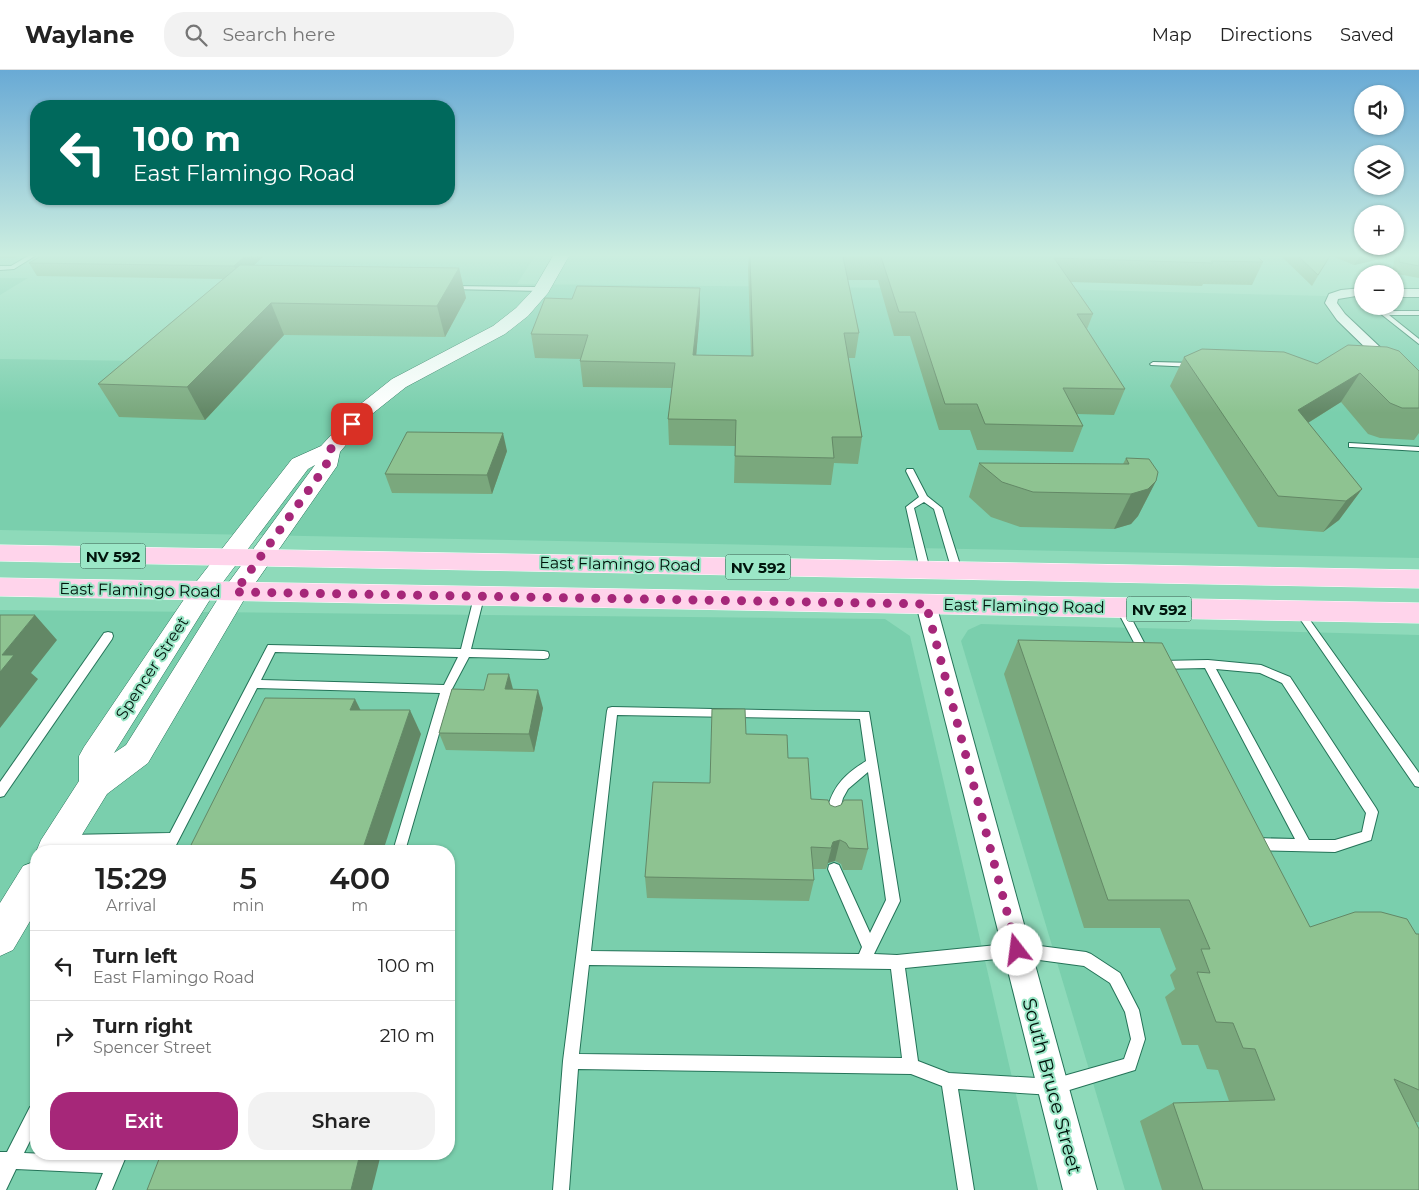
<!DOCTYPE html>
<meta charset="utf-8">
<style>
body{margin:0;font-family:Montserrat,sans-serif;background:#f2f2f2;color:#222;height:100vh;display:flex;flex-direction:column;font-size:19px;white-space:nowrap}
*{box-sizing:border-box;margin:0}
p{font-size:16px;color:#767676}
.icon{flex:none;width:28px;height:28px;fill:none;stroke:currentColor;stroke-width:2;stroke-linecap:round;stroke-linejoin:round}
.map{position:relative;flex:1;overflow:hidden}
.side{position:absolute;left:30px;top:775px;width:425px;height:315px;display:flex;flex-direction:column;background:#fff;border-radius:20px;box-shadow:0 1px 4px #0004}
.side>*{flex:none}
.top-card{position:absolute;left:30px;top:30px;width:425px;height:105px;border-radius:20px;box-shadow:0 1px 4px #0004;background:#00695c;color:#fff;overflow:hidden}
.tools{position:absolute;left:1354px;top:15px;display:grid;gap:10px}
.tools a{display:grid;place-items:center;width:50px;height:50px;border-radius:50%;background:#fff;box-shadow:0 1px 4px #0004;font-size:25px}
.pin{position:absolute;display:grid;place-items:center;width:42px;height:42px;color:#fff;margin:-21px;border-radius:10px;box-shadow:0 2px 8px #0006}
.me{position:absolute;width:55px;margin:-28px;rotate:345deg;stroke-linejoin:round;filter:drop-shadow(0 0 4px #0008)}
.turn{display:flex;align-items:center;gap:18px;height:105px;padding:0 20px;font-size:22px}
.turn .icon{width:65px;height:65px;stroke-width:2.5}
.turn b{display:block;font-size:35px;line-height:42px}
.eta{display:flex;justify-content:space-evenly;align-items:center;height:85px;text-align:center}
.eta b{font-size:30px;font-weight:600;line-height:35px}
.cta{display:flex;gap:10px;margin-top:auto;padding:10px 20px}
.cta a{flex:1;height:58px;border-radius:20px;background:#a62779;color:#fff;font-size:20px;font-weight:600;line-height:58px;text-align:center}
.cta a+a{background:#f2f2f2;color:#222}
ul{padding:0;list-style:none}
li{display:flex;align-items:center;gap:15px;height:70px;padding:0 20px;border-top:1px solid #e0e0e0}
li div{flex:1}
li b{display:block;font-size:19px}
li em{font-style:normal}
header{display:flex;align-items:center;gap:30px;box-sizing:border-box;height:70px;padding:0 25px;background:#fff;border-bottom:1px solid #e0e0e0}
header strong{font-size:24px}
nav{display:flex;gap:28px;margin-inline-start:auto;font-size:18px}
.search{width:350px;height:45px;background:#f2f2f2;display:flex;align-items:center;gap:12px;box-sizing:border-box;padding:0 18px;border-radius:20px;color:#767676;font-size:19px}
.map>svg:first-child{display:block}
.built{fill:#7acfad;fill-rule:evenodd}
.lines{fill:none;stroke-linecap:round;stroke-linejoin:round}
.lane-casing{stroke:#247358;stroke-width:2}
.street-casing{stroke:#247358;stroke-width:2}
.secondary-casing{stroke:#247358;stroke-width:1}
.primary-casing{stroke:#fff;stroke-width:1}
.lane{fill:#fff;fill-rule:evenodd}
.street{fill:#fff;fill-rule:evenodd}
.secondary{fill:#fff;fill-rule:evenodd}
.primary{fill:#ffd4eb;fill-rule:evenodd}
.wall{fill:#7aa87d}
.shaded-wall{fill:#638866}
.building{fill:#8ec391;stroke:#638866}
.route{stroke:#a62779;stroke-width:9;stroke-dasharray:0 16.2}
.labels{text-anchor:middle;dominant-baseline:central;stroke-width:4;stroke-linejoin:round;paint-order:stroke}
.shield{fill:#9be7c7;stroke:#2e5344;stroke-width:1}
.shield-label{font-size:15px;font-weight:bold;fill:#00140c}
.street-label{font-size:16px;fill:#00140c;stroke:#9be7c7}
.near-street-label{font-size:19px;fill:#00140c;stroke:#9be7c7}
</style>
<header>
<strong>Waylane</strong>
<div class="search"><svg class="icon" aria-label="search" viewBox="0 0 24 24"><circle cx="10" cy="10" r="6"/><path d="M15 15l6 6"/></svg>Search here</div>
<nav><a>Map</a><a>Directions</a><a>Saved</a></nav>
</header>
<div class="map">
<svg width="1419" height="1120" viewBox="0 0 1419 1120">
<rect width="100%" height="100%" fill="#8edaba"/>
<g class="built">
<polygon points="266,186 535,186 517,214 1092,220 1362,227 1362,236 1395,236 1395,227 1419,227 1419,488 0,460 0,289 142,291"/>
<polygon points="0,208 28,208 0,225"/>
<path d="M0,540L885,549L910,566L1038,1120H0ZM36,781H449V1084H36Z"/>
<polygon points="981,554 1419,565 1419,1120 1125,1120 961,571 968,560"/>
</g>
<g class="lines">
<defs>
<g id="lane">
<polygon points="28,186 35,186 14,199 0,200 0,196 11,196"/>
<polygon points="451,216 542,217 545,219 542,221 449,219 448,218"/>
<polygon points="1383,241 1419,241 1419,245 1389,245 1419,269 1419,274 1381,244 1380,243"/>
<polygon points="1153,292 1194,293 1197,295 1194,297 1151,295 1150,294"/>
<polygon points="1349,373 1419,377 1419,381 1352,377 1349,377"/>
<polygon points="907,399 913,399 927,426 942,438 962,501 960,503 954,503 952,501 934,439 924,432 914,438 930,500 925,503 920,500 906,437 919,427 906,401"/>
<path d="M479,524L484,527L471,579L544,581L548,582L549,585L548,588L544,589L469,587L452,619L405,781H393L440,623L257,618L173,781H161L164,775L67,777L63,775L61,771L63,767L67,765L170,763L268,575L461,579L474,527ZM275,582L458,587L444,615L261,610Z"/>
<polygon points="1121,535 1126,538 1150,584 1149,587 1141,587 1140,584 1116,538"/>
<polygon points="1299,538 1302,539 1419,703 1419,717 1415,716 1296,543 1294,541 1296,539"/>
<polygon points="108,562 112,563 113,566 112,569 4,726 0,727 0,712 104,563"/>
<path d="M1208,590L1261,595L1290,607L1376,738L1378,742L1371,770L1335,782L1255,780L1251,778L1249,774L1251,770L1255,768L1295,769L1205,598L1161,599L1157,598L1156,595L1157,592L1161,591ZM1216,599L1260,603L1282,613L1366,743L1362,762L1335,770H1309Z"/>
<path d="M612,637L869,642L900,831L874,884L897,885L1017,873L1086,882L1091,884L1120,903L1139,940L1145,969L1135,1000L1053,1025L958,1019L974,1120H958L942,1016L911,1004L578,999L569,1120H553L563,991L607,641L608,638ZM617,645L860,649L866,691C847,703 834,714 828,737C827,743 825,747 828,753L832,754L836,753L843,728L848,719L868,702L886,830L870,863L839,795L834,793L829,795L828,799L862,877L859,884L591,881ZM1017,887L1084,896L1110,913L1125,942L1131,969L1124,989L1053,1009L949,1003L918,991L905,898ZM589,895L891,899L902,988L579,984Z"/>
<polygon points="36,1035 36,1059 24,1083 110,1087 111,1084 127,1084 112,1120 96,1120 103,1103 16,1099 6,1120 0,1120 0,1082 7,1082 30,1037"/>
</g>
<g id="street">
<polygon points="1362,218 1362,225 1338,229 1337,233 1345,244 1419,314 1419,326 1414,325 1337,250 1325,233 1329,224 1341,220"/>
<rect x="1395" y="219" width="24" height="8"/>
<polygon points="926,527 933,529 936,534 1097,1120 1063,1120 916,534 919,529"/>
</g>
<g id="secondary">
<path d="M553,186H569L548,223L528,246L505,264L406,317L372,344L340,382L337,396L245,528L148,693L107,724L72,781L36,782L41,770L79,711V686L84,677L193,516L292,389L321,376L358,336L392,309L493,256L516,238L533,220ZM315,395L226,516L126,675L114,683L211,528L308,399Z"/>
<polygon points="36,791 36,841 13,880 0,886 0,833 23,796"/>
</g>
<g id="primary">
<polygon points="0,475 1419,500 1419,518 0,491"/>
<polygon points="0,508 1419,533 1419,553 0,526"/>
</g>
</defs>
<use href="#lane" class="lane-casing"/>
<use href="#street" class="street-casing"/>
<use href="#secondary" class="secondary-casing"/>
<use href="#primary" class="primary-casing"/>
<use href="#lane" class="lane"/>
<use href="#street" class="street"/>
<use href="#secondary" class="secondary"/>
<use href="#primary" class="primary"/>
</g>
<g class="wall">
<polygon points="0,186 18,186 15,188 0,188"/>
<polygon points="41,186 264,186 254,195 459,198 466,228 445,267 284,265 205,350 119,347 98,314 223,209 37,206 29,193"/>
<polygon points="749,186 1257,186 1263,192 1252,215 1203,214 1202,216 1071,212 1093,244 1087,259 1125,319 1114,345 1077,344 1083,356 1073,382 977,380 970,360 939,360 910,266 894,266 878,210 848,210 859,263 855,288 848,288 862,367 858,394 834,393 831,415 734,413 735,376 669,375 668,349 672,318 583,317 580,291 580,289 535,288 531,264 572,229 700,218 700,242 696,285 751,286 748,198"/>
<polygon points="1281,186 1330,186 1312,216"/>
<polygon points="1332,186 1393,186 1354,195"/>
<polygon points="1395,186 1419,186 1419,208 1392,203"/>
<polygon points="1184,287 1419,301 1419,363 1414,370 1380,368 1368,364 1341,332 1308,353 1362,419 1339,450 1323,462 1258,457 1170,316"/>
<polygon points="507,381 492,424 392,423 385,404"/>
<polygon points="1126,388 1156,411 1138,446 1131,454 1114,459 1020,457 991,447 969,427 979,393 1123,394"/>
<polygon points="1018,570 1310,857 1419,864 1419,1052 1415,1052 1419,1120 1162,1120 1140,1051 1173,1033 1229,1031 1218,1000 1207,999 1198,975 1182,975 1165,927 1175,919 1170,905 1176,899 1160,858 1084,858 1004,604"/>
<polygon points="513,619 543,638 534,682 446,680 439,663 484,620"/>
<polygon points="746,664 788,688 811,729 830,735 868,779 862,800 843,800 841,794 835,791 828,793 826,799 813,799 814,810 809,831 647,828 645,807 710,713"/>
</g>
<g class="shaded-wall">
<polygon points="245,186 264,186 240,209 234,196"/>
<polygon points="1360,186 1393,186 1354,195"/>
<polygon points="459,198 466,228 445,267 437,236"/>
<polygon points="700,218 700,242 694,310 693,285"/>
<polygon points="271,233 284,265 205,350 187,317"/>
<polygon points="1360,303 1341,332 1279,371 1298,340"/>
<polygon points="503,363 507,381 492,424 487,405"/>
<polygon points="1156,411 1138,446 1131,454 1114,459 1131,424"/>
<polygon points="1362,419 1339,450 1323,462 1346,431"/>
<polygon points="35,545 57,570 31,603 38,609 0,658 0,602 2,585"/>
<polygon points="509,604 514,623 505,619"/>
<polygon points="538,620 543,638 534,682 529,664"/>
<polygon points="355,629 367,653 350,640"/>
<polygon points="410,640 421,664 383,781 362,781"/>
<polygon points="840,770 835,791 828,793 826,799 833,772"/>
<polygon points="360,1084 381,1084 372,1120 351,1120"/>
</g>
<g class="building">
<polygon points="41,186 245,186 234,196 29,193"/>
<polygon points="750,186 1257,186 1263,192 1211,191 1213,193 1054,188 1093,244 1077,244 1125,319 1063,318 1083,356 985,354 977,334 945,334 915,242 899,242 881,187 843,187 859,263 844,263 862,367 832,367 834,388 735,386 736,350 668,349 675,293 580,291 588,265 531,264 545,228 572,229 577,216 700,218 693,285 753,286"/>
<polygon points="1298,186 1330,186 1318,205"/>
<polygon points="1400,186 1419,186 1419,196 1399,192"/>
<polygon points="240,195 459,198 437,236 271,233 187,317 98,314"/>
<polygon points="1348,275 1387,277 1399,281 1419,301 1419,338 1402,338 1390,333 1360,303 1298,340 1362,419 1346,431 1278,426 1184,287 1202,279 1284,282 1317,294"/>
<polygon points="407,362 503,363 487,405 385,404"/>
<polygon points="1126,388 1149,389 1158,402 1156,411 1148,419 1131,424 1033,422 1002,412 979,393 1129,394"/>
<polygon points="0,545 35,545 2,585 14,585 0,602"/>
<polygon points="1018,570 1162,573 1310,857 1355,842 1381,842 1407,849 1416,864 1419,864 1419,1020 1394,1009 1419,1059 1419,1120 1203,1120 1173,1033 1275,1030 1255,979 1243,978 1233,953 1216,952 1197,902 1210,903 1201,879 1210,879 1189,830 1108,830"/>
<polygon points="488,604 509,604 505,619 538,620 529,664 439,663 452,619 484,620"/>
<polygon points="265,628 355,629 350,640 410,640 362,781 188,781"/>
<polygon points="712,639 745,639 746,664 787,665 788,688 808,688 811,729 828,730 830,735 835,737 841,735 844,730 862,730 868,779 849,778 846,773 840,770 833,772 831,778 811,777 814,810 645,807 653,712 710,713"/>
<polygon points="161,1084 360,1084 351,1120 147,1120"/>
</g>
<linearGradient id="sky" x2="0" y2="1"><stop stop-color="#69aad5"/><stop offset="0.54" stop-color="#cceee0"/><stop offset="1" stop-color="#cceee0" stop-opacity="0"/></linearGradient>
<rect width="1419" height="343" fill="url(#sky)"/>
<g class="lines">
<polyline class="route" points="352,354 329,381 326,396 235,522 926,534 1017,880"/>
</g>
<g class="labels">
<g class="shield">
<rect x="80.5" y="473.5" width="65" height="25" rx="4"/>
<rect x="725.5" y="484.5" width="65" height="25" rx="4"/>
<rect x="1126.5" y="526.5" width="65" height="25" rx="4"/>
</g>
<g class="shield-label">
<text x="113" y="486">NV 592</text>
<text x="758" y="497">NV 592</text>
<text x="1159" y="539">NV 592</text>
</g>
<g class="street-label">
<text transform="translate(620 494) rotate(1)">East Flamingo Road</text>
<text transform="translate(140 520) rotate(1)">East Flamingo Road</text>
<text transform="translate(1024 536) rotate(1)">East Flamingo Road</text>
<text transform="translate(152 598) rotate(-57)">Spencer Street</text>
</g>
<g class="near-street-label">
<text transform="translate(1052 1016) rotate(75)">South Bruce Street</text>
</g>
</g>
</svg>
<div class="tools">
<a><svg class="icon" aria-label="sound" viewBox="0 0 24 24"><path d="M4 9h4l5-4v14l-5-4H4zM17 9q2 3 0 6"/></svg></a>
<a><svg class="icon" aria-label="layers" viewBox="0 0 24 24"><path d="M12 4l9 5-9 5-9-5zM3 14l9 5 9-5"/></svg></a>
<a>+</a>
<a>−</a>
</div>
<div class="pin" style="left:352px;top:354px;background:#d93025"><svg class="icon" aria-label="arrive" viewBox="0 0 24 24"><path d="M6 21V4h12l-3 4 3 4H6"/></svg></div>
<svg class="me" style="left:1017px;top:880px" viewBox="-20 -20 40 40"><circle r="19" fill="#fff"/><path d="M0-13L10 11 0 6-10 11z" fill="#a62779"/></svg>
<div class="top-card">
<div class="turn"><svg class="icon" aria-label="left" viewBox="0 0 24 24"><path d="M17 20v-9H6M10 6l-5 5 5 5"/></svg><div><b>100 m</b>East Flamingo Road</div></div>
</div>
<section class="side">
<div class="eta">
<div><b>15:29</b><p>Arrival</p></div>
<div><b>5</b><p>min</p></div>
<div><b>400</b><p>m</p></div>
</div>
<ul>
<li><svg class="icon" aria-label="left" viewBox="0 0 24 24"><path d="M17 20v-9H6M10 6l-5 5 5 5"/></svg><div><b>Turn left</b><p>East Flamingo Road</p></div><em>100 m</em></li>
<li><svg class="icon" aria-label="right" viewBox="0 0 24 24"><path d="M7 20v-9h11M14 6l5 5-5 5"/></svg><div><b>Turn right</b><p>Spencer Street</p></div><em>210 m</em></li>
</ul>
<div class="cta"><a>Exit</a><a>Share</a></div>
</section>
</div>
